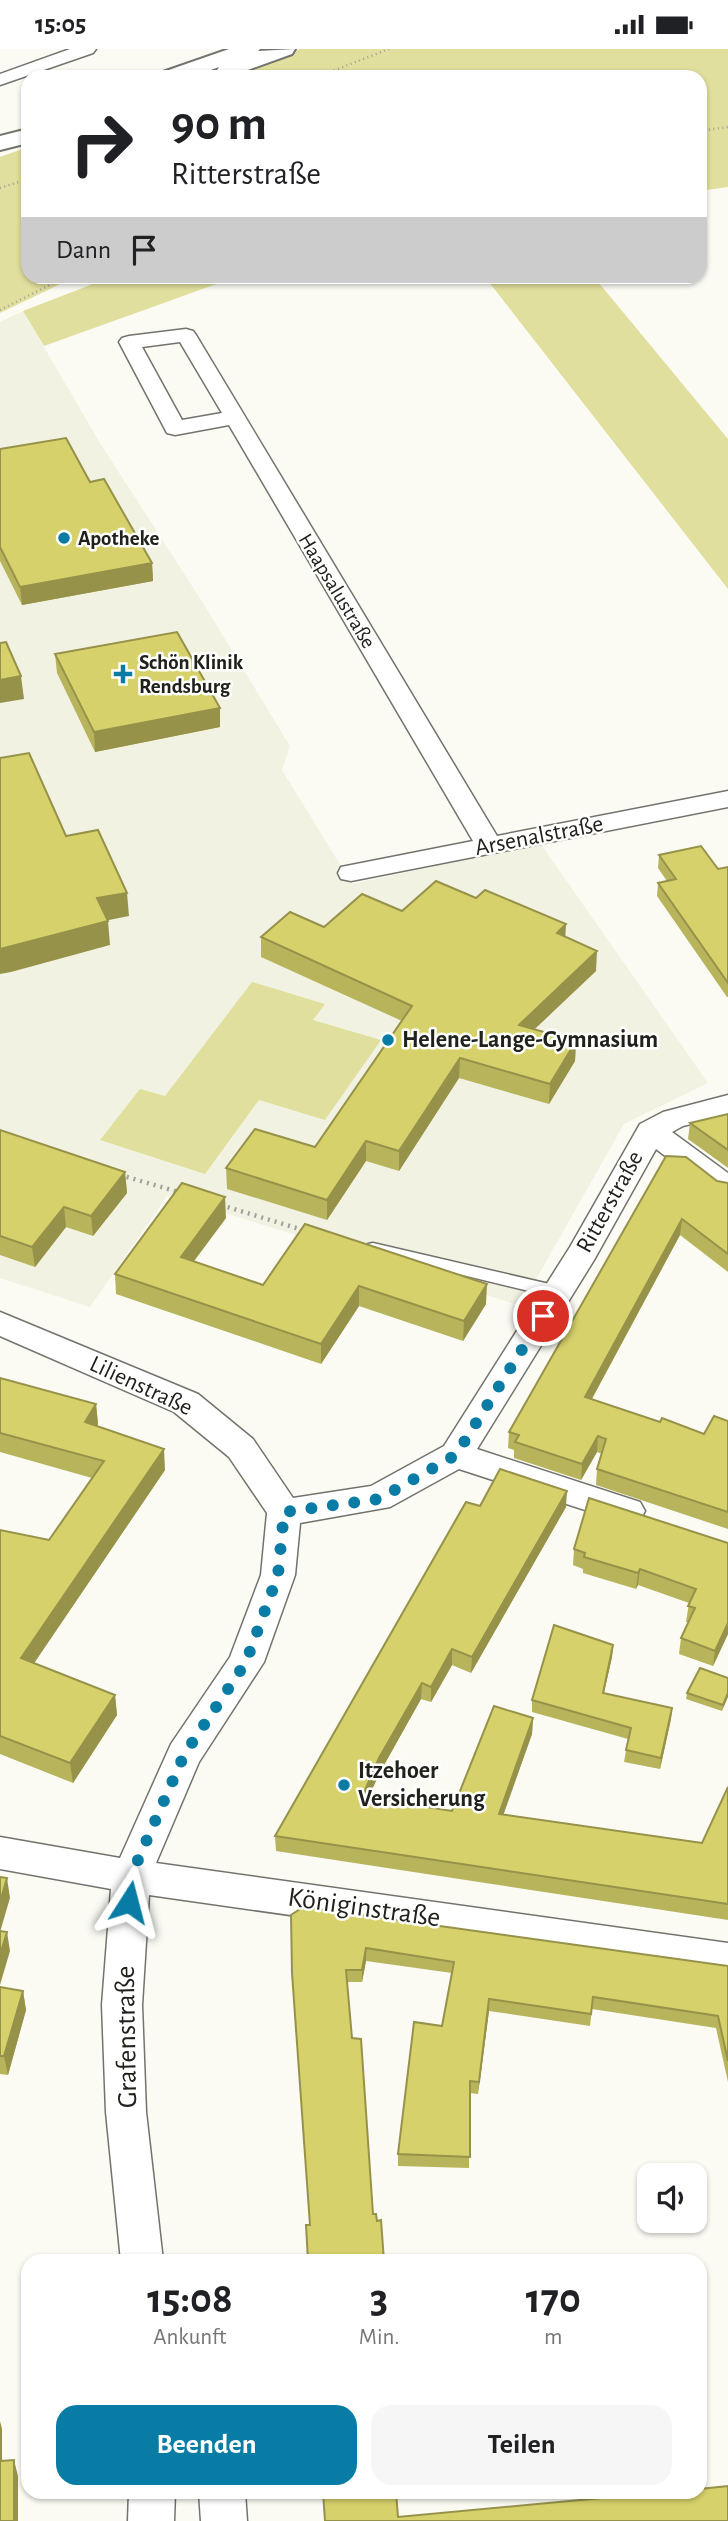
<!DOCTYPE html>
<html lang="de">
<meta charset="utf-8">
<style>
body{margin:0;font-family:"Alegreya Sans",sans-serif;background:#f6f6f6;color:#202124;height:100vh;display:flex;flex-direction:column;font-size:26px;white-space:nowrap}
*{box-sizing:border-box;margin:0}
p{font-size:23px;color:#757577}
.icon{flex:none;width:38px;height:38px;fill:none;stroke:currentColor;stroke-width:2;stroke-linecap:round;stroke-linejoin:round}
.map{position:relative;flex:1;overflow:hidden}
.panel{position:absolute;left:21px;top:2205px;width:686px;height:245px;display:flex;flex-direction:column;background:#fff;border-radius:21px;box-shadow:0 2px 5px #0004}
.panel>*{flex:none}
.hud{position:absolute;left:21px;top:21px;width:686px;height:214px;border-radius:21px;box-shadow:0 2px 5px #0004;background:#fff;color:#202124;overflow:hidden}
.controls{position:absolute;left:637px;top:2114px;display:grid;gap:14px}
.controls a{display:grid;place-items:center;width:70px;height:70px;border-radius:14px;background:#fff;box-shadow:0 2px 5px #0004;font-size:35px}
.pin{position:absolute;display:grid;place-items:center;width:60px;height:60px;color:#fff;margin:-30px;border:4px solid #fff;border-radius:50%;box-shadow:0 2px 7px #0007}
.me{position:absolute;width:77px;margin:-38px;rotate:9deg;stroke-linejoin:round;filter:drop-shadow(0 0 5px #0008)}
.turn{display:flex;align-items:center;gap:24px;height:147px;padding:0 35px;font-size:32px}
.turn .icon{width:91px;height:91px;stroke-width:2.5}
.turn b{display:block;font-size:49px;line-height:60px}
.then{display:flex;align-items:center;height:66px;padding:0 35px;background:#0003;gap:14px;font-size:26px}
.eta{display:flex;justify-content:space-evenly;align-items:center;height:119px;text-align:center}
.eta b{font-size:42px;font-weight:700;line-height:49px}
.button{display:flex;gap:14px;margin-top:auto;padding:14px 35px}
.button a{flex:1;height:80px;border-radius:21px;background:#087ca4;color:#fff;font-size:28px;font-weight:700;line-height:80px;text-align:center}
.button a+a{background:#f6f6f6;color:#202124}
.status{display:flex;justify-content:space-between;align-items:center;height:49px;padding:0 35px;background:#fff;direction:ltr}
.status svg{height:19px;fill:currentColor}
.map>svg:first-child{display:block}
.built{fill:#f2f2e3}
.green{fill:#e1df9d}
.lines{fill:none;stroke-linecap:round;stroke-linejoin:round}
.lane-casing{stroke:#73736d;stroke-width:3}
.street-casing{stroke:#73736d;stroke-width:3}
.highway-casing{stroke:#73736d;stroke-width:4}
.path-far1{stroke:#a0a09a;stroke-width:2.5;stroke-dasharray:1 3.5;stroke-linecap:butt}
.path{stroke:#a0a09a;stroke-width:4.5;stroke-dasharray:2 5;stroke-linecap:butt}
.lane{fill:#fff;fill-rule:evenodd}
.street{fill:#fff;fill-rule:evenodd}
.highway{fill:#fff;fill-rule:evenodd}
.wall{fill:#b8b45b}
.shaded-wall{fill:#96924a}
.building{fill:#d6d16a;stroke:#96924a;stroke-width:2}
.route{stroke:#087ca4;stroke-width:12;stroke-dasharray:0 21.6}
.poi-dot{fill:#087ca4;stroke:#fffffe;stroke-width:2.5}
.labels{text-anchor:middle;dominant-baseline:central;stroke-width:5;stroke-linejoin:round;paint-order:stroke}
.far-poi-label{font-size:21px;font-weight:bold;fill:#20201d;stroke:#fffffe;text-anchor:start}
.far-street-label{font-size:21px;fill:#20201d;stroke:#fffffe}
.street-label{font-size:24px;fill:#20201d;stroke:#fffffe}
.poi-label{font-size:24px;font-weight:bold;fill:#20201d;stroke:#fffffe;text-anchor:start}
.near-street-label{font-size:28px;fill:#20201d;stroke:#fffffe}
</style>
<div class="status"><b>15:05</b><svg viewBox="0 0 49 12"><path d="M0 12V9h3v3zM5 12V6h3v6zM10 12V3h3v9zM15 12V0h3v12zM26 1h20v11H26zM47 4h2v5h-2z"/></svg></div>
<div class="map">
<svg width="728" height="2472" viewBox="0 0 728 2472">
<rect width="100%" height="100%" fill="#fbfbf4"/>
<polygon class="built" points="23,262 100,394 203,554 290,697 282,721 352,835 540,794 708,1034 624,1075 521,1257 168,1146 90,1258 0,1229 0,273"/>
<g class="green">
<polygon points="300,0 728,0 728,138 700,142 700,28 223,28"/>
<polygon points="28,98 28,228 75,228 0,264 0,108"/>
<polygon points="111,228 236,228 44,297 23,262"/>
<polygon points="485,228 594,228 728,390 728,540"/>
<polygon points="252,933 325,955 313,971 381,991 325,1071 259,1051 205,1125 100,1091 140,1040 165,1047"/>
</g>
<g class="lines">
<defs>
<polygon id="lane" points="373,1194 558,1237 566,1243 558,1249 368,1203 365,1199 368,1195"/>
<g id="street">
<polygon points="70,0 96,0 93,4 0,36 0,25"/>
<path d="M186,280L193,282L196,286L497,787L728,742V758L351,832L341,830L338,824L341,818L473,792L229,376L175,386L167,384L119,293L122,289L129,287ZM180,293L222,364L182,371L142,298Z"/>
<polygon points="728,1046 728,1066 683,1077 672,1083 728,1124 728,1149 717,1146 656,1100 594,1211 477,1400 640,1453 645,1462 640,1471 628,1475 459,1420 390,1458 300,1474 295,1526 264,1613 199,1713 156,1814 728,1894 728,1928 149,1846 142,1956 146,2063 163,2212 121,2212 106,2063 102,1956 111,1840 0,1820 0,1788 120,1809 171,1695 230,1608 261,1526 267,1464 229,1408 174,1363 0,1287 0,1263 198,1345 253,1390 293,1449 371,1437 444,1397 570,1198 640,1075 663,1063"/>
<polygon points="129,2443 175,2443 174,2472 128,2472"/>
<polygon points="199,2443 245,2443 247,2472 201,2472"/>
</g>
<g id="highway">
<polygon points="229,0 260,0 258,2 295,0 292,5 228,28 220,26 217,21 219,18 192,28 160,28 163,23"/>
<polygon points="28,80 28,94 0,101 0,87"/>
</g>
</defs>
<use href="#lane" class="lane-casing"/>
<use href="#street" class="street-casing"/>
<use href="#highway" class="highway-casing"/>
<g class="path-far1">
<polyline points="317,28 389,0"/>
<polyline points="700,82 728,78"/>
<polyline points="0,139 28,130"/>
<polyline points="0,261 66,228"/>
</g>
<g class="path">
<polyline points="120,1126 182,1144"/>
<polyline points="221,1156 306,1182"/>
</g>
<use href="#lane" class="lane"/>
<use href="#street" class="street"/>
<use href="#highway" class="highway"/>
</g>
<g class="wall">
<polygon points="0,400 90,433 152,514 153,532 22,556 0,512"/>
<polygon points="55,605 220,678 95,703 57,624"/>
<polygon points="659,806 718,820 728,818 728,948 727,948 657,847 658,834 667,832 658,819"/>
<polygon points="402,862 565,888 596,922 534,980 576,992 575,1012 549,1055 459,1029 399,1122 366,1112 327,1171 227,1140 226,1119 315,1098 402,972 261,908 261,888 324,878"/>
<polygon points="728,1065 728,1119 688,1090 690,1074"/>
<polygon points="0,1081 125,1123 127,1144 93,1187 66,1178 35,1218 0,1206"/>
<polygon points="666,1107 717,1132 728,1134 728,1223 680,1186 592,1350 660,1373 704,1385 728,1372 728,1480 596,1436 597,1420 602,1405 597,1403 581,1431 514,1409 514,1401 508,1399 509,1383"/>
<polygon points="226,1169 194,1212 263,1236 305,1175 486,1255 463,1292 359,1257 321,1315 116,1245 115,1225"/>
<polygon points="0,1329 96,1355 98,1375 97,1377 165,1421 34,1614 115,1646 117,1666 73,1734 0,1705 0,1481 49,1491 92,1429 0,1403"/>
<polygon points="480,1457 566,1458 471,1624 452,1616 431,1653 421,1650 379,1725 368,1749 452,1762 533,1669 532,1685 503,1766 702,1794 728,1738 728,1871 276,1802 275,1787"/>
<polygon points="728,1494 728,1585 713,1617 679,1605 681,1589 689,1573 686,1573 689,1554 638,1536 636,1540 583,1524 583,1520 573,1516 574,1500"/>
<polygon points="613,1596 612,1608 604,1644 672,1659 671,1670 660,1720 624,1713 628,1690 532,1663 532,1651"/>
<polygon points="728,1629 722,1662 686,1650 687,1644"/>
<polygon points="291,1866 728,1917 728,2033 716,1979 592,1960 590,1977 489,1962 478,2045 470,2044 469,2119 398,2117 398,2105 442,1977 452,1924 366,1912 362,1933 347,1933"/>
<polygon points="0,1938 23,1942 26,1961 8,2026 0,2025"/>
</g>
<g class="shaded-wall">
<polygon points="152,514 153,532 22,556 20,538"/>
<polygon points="21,627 24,650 0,654 0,631"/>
<polygon points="220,659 220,678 95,703 94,683"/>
<polygon points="127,844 129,867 99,873 97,849"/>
<polygon points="108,872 110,896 11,923 0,925 0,900"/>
<polygon points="566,875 565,895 557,884"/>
<polygon points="597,902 596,922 518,996 519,976"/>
<polygon points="576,992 575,1012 549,1055 550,1035"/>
<polygon points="460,1009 459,1029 399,1122 399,1102"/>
<polygon points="366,1092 366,1112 327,1171 327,1151"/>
<polygon points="125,1123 127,1144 93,1187 91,1167"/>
<polygon points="225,1148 226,1169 182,1228 181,1208"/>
<polygon points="64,1158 66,1178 35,1218 32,1198"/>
<polygon points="682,1170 680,1186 584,1364 585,1348"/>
<polygon points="487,1235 486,1255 463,1292 464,1272"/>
<polygon points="359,1237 359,1257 321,1315 321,1295"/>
<polygon points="96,1355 98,1375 87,1393 85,1373"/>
<polygon points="598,1387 597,1403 581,1431 582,1415"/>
<polygon points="164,1400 165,1421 24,1629 21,1609"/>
<polygon points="567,1442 566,1458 471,1624 472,1608"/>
<polygon points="640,1520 638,1536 636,1540 638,1524"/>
<polygon points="728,1574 728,1585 713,1617 715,1602"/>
<polygon points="613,1596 612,1608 601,1656 603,1644"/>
<polygon points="452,1600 452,1616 431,1653 431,1638"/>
<polygon points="422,1634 421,1650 379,1725 362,1764 362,1748 379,1709"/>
<polygon points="728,1644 728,1648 722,1662 723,1656"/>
<polygon points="115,1646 117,1666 73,1734 70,1714"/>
<polygon points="672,1659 671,1670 660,1720 661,1709"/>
<polygon points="533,1669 532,1685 498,1781 499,1765"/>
<polygon points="7,1829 10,1849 0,1883 0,1853"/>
<polygon points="7,1883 10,1902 0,1936 0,1906"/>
<polygon points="366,1899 366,1912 362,1933 362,1921"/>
<polygon points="23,1942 26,1961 8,2026 4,2007"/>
<polygon points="489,1950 489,1962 478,2045 479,2033"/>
<polygon points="0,2372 2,2380 2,2429 0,2421"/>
<polygon points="14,2411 18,2427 18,2472 14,2472"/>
</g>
<g class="building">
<polygon points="66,389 90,433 104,430 152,514 20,538 0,498 0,400"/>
<polygon points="177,583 220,659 94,683 55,605"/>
<polygon points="6,593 21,627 0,631 0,594"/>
<polygon points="29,704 66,787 98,781 127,844 97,849 108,872 0,900 0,709"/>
<polygon points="701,797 718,820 728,818 728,934 658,834 676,830 659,806"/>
<polygon points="436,832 476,849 485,841 566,875 557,884 597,902 519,976 576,992 550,1035 460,1009 399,1102 366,1092 327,1151 226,1119 255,1080 315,1098 412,957 261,888 290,863 324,878 362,845 402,862"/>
<polygon points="728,1065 728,1101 690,1074"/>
<polygon points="0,1081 125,1123 91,1167 64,1158 32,1198 0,1187"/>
<polygon points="666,1107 686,1108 717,1132 728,1134 728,1205 682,1170 585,1348 660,1373 662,1369 704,1385 714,1367 728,1372 728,1463 597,1420 606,1390 598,1387 582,1415 515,1393 519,1386 509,1383"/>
<polygon points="182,1134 225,1148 181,1208 263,1236 305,1175 487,1235 464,1272 359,1237 321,1295 115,1225"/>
<polygon points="0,1329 96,1355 85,1373 164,1400 21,1609 115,1646 70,1714 0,1687 0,1481 49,1491 104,1412 0,1384"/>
<polygon points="500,1420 567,1442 472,1608 452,1600 431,1638 422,1634 379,1709 362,1748 452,1762 494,1657 533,1669 499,1765 702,1794 728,1738 728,1855 275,1787 466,1453 480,1457"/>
<polygon points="589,1449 728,1494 728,1574 715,1602 681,1589 695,1559 688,1557 696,1540 640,1520 638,1524 584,1508 585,1504 574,1500"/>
<polygon points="554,1576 613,1596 603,1644 672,1659 661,1709 626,1701 631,1679 532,1651"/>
<polygon points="700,1619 728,1629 728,1644 723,1656 687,1644"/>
<polygon points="0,1828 7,1829 0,1853"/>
<polygon points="303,1858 728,1917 728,2012 718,1967 593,1948 591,1965 489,1950 479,2033 470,2032 470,2108 398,2105 414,1973 442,1977 454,1913 366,1899 362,1921 346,1921 352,1989 361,1990 373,2165 376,2165 377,2172 381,2171 384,2212 308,2212 306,2176 310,2176 292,1924 291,1866"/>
<polygon points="0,1882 7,1883 0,1906"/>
<polygon points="0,1938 23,1942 4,2007 0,2007"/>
<polygon points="14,2411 14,2472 0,2472 0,2412"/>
<polygon points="728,2437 728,2472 325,2472 323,2443 396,2443 398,2468 666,2443 700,2443 700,2440"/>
</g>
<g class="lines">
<polyline class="route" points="129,1853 131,1827 184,1706 246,1613 278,1526 284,1463 379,1450 456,1406 543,1267"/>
</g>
<g class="poi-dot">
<circle cx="64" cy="489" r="7"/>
<path d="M119.5 614.5h7v7h7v7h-7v7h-7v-7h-7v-7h7z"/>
<circle cx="388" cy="991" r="7"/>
<circle cx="344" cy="1736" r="7"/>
</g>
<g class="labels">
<g class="far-poi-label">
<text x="78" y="489">Apotheke</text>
<text x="139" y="613">Schön Klinik<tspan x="139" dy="24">Rendsburg</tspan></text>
</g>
<g class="far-street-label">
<text transform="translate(337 542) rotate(59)">Haapsalustraße</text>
</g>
<g class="street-label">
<text transform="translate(539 787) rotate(-11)">Arsenalstraße</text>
<text transform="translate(610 1153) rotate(-61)">Ritterstraße</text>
<text transform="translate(141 1337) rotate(25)">Lilienstraße</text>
</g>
<g class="poi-label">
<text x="402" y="991">Helene-Lange-Gymnasium</text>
<text x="358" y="1722">Itzehoer<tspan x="358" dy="28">Versicherung</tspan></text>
</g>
<g class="near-street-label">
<text transform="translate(364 1859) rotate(8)">Königinstraße</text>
<text transform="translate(127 1988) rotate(-91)">Grafenstraße</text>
</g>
</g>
</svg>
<div class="controls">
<a><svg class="icon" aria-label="sound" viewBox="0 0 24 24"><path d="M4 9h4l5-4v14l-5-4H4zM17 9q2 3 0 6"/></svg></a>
</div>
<div class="pin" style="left:543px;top:1267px;background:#d93025"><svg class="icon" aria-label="arrive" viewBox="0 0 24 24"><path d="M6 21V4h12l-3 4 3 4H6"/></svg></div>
<svg class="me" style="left:129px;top:1853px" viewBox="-20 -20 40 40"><path d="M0-17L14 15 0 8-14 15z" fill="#087ca4" stroke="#fff" stroke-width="4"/></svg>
<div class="hud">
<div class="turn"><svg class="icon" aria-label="right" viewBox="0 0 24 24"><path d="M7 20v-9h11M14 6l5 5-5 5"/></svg><div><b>90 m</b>Ritterstraße</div></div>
<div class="then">Dann<svg class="icon" aria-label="arrive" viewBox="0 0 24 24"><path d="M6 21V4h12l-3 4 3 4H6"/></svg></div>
</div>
<section class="panel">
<div class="eta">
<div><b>15:08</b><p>Ankunft</p></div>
<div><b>3</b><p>Min.</p></div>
<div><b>170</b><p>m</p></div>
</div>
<div class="button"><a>Beenden</a><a>Teilen</a></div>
</section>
</div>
